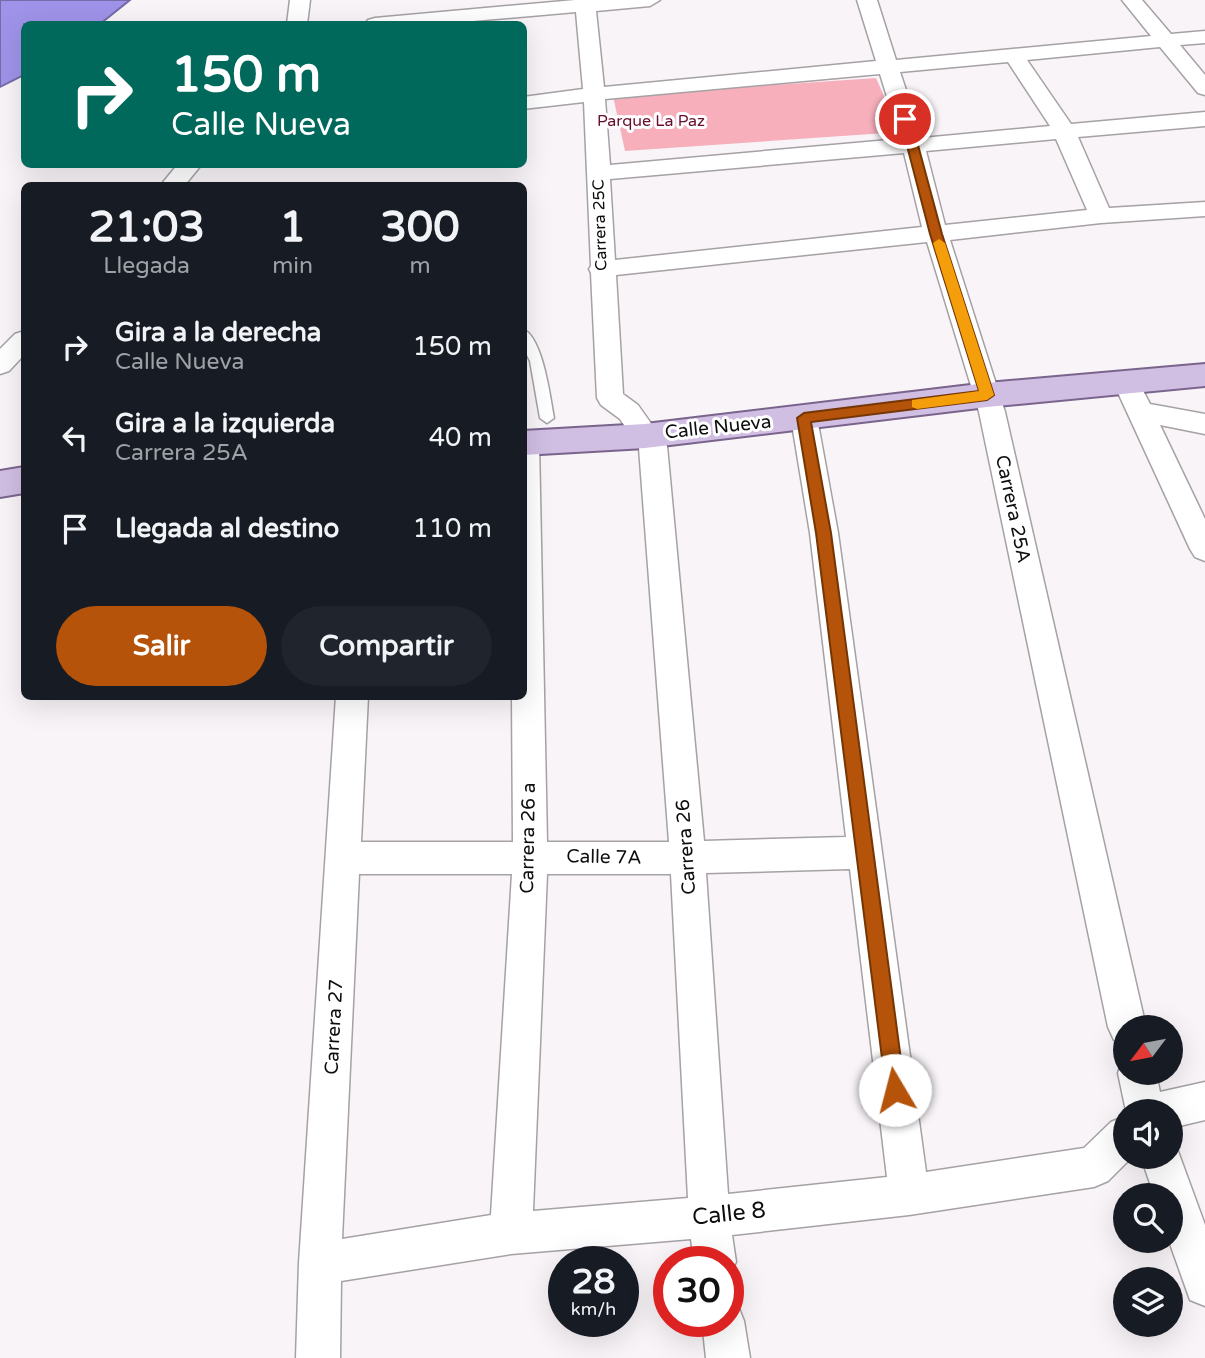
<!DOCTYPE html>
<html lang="es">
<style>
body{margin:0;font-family:"Varela Round",sans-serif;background:#20242c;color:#f1f3f6;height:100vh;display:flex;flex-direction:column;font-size:26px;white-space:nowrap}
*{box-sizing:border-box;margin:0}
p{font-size:23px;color:#9ea1a6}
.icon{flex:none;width:38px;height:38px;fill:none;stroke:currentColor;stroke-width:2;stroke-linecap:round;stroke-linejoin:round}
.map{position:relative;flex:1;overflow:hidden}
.drawer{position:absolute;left:21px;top:182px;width:506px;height:518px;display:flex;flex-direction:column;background:#171b24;border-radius:10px;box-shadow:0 7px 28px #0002}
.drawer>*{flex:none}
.banner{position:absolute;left:21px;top:21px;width:506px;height:147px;border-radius:10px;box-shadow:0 7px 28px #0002;background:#00695c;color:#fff;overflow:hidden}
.needle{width:46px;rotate:238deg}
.controls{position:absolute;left:1113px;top:1015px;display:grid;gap:14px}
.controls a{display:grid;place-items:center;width:70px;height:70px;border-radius:50%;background:#171b24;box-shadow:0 7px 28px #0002;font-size:35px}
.speed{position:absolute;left:548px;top:1246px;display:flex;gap:14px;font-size:35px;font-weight:700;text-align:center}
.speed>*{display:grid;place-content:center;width:91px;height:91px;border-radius:50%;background:#171b24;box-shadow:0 7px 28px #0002;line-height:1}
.speed small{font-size:18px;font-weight:400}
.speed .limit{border:10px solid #d22;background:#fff;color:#111}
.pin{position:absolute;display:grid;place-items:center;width:60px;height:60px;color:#fff;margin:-30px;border:4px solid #fff;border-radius:50%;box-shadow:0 2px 7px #0007}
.me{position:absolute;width:77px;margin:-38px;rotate:352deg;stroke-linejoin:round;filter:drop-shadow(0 0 5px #0008)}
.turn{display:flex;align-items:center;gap:24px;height:147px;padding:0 35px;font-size:32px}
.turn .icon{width:91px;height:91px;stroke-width:2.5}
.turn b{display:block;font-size:49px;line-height:60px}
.eta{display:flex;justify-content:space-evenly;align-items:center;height:119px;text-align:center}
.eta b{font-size:42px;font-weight:700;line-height:49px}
.cta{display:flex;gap:14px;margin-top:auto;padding:14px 35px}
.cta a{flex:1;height:80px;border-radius:42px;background:#b45309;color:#fff;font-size:28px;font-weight:700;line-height:80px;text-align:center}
.cta a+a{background:#20242c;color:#f1f3f6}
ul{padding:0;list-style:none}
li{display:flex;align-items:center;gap:21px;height:91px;padding:0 35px}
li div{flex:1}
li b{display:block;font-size:26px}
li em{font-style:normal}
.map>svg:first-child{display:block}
.green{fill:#f7afbc}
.water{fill:#9f93e9;stroke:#746ba8;stroke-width:2}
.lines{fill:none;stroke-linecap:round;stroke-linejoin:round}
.lane-casing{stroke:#a5a1a5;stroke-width:3}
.street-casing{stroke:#a5a1a5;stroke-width:3}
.primary-casing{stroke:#7a648c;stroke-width:4}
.lane{fill:#fff;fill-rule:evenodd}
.street{fill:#fff;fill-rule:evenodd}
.primary{fill:#d1bee3;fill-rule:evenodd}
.route{fill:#b45309;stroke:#753606;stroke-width:2}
.slow{fill:#f59e0b}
.labels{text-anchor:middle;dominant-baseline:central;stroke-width:6;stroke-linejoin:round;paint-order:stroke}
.far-park-label{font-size:16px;fill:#680f2d;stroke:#fff}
.far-street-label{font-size:16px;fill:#0f0e0f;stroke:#fff}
.street-label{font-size:19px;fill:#0f0e0f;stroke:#fff}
.near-street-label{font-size:23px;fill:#0f0e0f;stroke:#fff}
</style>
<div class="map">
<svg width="1205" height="1358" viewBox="0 0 1205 1358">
<rect width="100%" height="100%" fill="#f8f4f8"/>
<polygon class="green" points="876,78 900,132 625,151 613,96"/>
<polygon class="water" points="0,0 130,0 100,24 24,24 24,75 0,87"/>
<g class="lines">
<defs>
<path id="lane" d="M523,329C543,338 550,397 554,418L547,423L540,418L530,361L523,347Z"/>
<g id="street">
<polygon points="290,0 310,0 307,24 287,24"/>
<path d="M575,0H660L650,6L596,11L604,87L876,61L857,0H877L896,60L1151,36L1122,0H1142L1171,34L1205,31V43L1180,45L1205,75V95L1198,93L1160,47L1027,60L1071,124L1205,112V126L1078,137L1109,208L1205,202V216L1101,223L950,240L1005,412L1146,1027H1125V1045L1114,1040L1108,1027L979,412L927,242L616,275L623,394L638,405L667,446L704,841L846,837L810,533L791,418L794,411L804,408L814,411L817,418L838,533L926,1172L1084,1148L1111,1122L1125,1116V1157H1132L1108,1181L1094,1187L909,1215L732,1235L736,1262L728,1277V1262H694L691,1239L511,1254L341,1281L340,1358H296L299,1263L336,696H368L361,842H513L512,696H523V433L535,436L539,443L547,842H669L639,448L620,419L601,405L597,398L591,273L589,269L591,266L584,102L523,109V97L583,89L576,12L438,24H365L368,20L375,18ZM1008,62L1050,126L922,138L900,72ZM880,74L900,139L610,165L605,99ZM1056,139L1087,210L945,225L926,151ZM904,153L922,227L615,260L610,179ZM850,869L887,1177L728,1194L706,873ZM359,874H512L491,1215L342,1239ZM547,874H671L688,1198L533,1211Z"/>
<polygon points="178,164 202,164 184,186 160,186"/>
<polygon points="24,331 24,355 9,371 0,374 0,349 15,334"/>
<polygon points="1127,375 1136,377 1150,404 1205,414 1205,434 1160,425 1205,519 1205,561 1195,557 1190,549 1114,384 1118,377"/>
<polygon points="1123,1059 1125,1073 1156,1073 1160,1092 1205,1082 1205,1120 1171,1128 1171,1111 1126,1111 1118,1073"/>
<polygon points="1171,1141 1175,1143 1205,1225 1205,1306 1190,1300 1169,1241 1171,1195 1154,1195 1141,1157 1171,1157"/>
<polygon points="728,1302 738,1306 744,1321 750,1358 706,1358 702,1321 728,1321"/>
</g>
<g id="primary">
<polygon points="1205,364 1205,386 987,407 645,448 523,455 523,431 645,424 987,383"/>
<polygon points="24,467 24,493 0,497 0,471"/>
</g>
</defs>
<use href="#lane" class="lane-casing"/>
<use href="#street" class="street-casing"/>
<use href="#primary" class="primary-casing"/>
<use href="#lane" class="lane"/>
<use href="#street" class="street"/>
<use href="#primary" class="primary"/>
</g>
<polygon class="route" points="905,115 911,119 942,234 994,395 987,400 811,422 831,533 905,1090 902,1096 895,1099 889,1096 886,1090 816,533 797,418 804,413 979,391 930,234 900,119"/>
<polygon class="slow" points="939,239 945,243 994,395 987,400 917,409 912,407 912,400 979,391 933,243"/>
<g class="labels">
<g class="far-park-label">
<text x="651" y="121">Parque La Paz</text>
</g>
<g class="far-street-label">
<text transform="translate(600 225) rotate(-92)">Carrera 25C</text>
</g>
<g class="street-label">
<text transform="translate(718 427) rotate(-6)">Calle Nueva</text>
<text transform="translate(1013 509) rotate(78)">Carrera 25A</text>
<text transform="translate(528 838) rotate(-89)">Carrera 26 a</text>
<text transform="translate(686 847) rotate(-94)">Carrera 26</text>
<text transform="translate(604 857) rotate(1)">Calle 7A</text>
<text transform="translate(334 1027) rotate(-87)">Carrera 27</text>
</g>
<g class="near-street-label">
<text transform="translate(729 1214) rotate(-6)">Calle 8</text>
</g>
</g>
</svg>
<div class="controls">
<a><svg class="needle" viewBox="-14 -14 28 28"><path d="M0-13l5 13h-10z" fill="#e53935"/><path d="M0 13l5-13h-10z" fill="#9ea1a6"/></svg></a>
<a><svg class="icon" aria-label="sound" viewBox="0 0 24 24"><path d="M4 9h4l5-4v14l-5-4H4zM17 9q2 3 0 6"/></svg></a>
<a><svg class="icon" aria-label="search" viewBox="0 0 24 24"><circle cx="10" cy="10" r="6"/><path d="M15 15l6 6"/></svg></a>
<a><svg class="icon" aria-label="layers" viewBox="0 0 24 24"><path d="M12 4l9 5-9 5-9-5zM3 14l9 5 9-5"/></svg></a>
</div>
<div class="speed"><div>28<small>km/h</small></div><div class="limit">30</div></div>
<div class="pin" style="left:905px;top:119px;background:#d93025"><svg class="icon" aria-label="arrive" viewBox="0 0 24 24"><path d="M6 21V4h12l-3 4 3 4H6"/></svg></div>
<svg class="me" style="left:895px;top:1090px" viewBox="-20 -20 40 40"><circle r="19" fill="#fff"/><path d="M0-13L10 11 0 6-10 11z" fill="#b45309"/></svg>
<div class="banner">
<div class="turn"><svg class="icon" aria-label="right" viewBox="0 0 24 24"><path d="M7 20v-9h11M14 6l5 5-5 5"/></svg><div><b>150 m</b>Calle Nueva</div></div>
</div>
<section class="drawer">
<div class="eta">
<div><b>21:03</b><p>Llegada</p></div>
<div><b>1</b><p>min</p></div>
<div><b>300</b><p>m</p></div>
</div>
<ul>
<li><svg class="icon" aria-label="right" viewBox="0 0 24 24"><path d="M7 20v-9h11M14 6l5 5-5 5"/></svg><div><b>Gira a la derecha</b><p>Calle Nueva</p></div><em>150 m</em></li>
<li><svg class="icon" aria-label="left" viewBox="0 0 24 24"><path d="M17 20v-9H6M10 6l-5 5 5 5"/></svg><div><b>Gira a la izquierda</b><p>Carrera 25A</p></div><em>40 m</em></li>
<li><svg class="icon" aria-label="arrive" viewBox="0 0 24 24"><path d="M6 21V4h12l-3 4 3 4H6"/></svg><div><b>Llegada al destino</b></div><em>110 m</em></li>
</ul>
<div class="cta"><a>Salir</a><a>Compartir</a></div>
</section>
</div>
